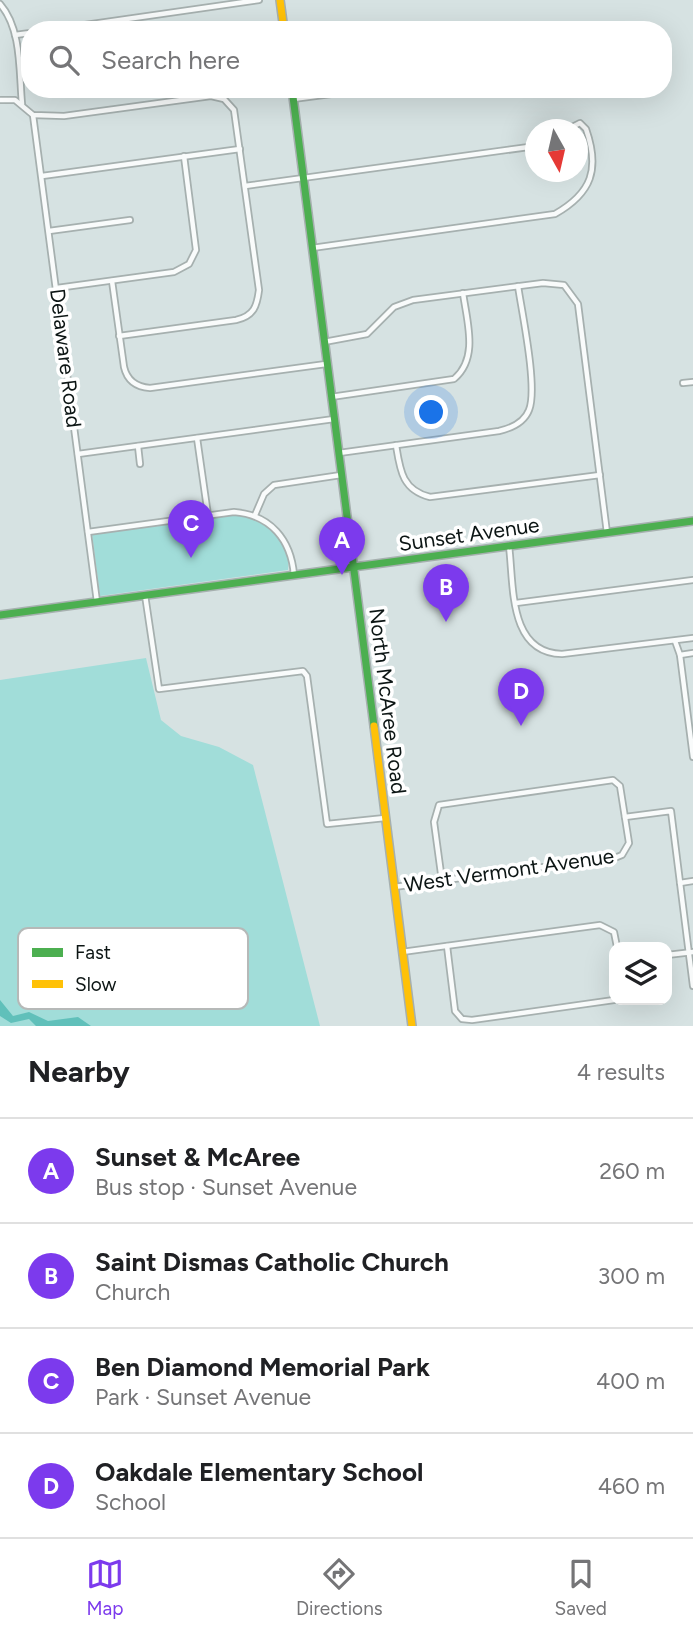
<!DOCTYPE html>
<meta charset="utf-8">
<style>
body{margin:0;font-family:Figtree,sans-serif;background:#f2f2f2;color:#202124}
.controls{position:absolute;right:21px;bottom:21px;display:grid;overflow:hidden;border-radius:14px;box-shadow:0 7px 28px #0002}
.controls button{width:63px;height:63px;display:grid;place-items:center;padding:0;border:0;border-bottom:2px solid #e0e0e0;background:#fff;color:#202124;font:35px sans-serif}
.compass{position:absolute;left:525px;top:119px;width:63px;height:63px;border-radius:50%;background:#fff;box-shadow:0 7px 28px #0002;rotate:172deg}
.you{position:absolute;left:432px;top:413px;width:24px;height:24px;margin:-18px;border:5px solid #fff;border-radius:50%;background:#1a73e8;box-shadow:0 0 0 10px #1a73e833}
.badge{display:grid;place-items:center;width:46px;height:46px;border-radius:50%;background:#7c3aed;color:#fff;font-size:23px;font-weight:700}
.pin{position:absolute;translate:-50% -58px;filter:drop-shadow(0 2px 4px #0008)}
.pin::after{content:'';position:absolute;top:37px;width:24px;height:21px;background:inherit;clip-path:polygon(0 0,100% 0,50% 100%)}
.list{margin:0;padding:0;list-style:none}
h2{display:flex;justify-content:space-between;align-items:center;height:91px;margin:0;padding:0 28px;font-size:30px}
h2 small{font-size:23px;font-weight:400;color:#757577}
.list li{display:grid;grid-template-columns:46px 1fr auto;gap:21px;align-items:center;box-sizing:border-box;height:105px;padding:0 28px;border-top:2px solid #e0e0e0}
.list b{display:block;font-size:26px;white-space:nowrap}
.list p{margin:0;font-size:23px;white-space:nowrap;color:#757577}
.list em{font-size:23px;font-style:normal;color:#757577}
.icon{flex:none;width:38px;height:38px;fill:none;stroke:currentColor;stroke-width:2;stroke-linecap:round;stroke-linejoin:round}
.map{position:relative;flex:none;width:693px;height:1026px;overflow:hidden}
.search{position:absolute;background:#fff;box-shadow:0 7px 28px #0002;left:21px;right:21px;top:21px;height:77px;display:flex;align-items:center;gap:18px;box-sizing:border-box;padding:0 24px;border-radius:28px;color:#757577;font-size:26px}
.sheet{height:511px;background:#fff}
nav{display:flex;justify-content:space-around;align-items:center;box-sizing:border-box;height:98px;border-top:2px solid #e0e0e0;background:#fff;font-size:19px;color:#757577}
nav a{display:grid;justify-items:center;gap:4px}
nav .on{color:#7c3aed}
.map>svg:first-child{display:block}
.green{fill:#a1ddd9}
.water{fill:#60c0ba}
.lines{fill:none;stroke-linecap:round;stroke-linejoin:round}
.street-casing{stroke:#a6b0af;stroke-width:8}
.fast-casing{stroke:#a6b0af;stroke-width:10}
.slow-casing{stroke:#a6b0af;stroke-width:10}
.street{stroke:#f9fbfb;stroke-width:4.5}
.fast{stroke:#4caf50;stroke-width:7}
.slow{stroke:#ffc107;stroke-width:7}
.labels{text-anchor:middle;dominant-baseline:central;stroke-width:7;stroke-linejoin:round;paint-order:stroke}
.street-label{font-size:21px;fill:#0c1514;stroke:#fff}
.key{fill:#fff;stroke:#b6b9b8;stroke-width:2}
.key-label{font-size:19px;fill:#0c1514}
</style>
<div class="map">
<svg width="693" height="1026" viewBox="0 0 693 1026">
<rect width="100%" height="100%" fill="#d6e2e2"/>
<g class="green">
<path d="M 235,514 C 261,518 292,539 288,570 L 100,596 L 92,534 Z"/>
<polygon points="146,658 161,720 181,736 219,747 253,765 320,1026 0,1026 0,680"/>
</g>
<polygon class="water" points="0,1000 13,1016 29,1012 48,1021 78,1017 91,1026 36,1026 29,1019 11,1023 0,1016"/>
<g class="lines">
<defs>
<g id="street">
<path d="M 0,4 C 22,29 19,72 22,104"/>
<polyline points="50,30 259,0"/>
<polyline points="15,35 30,33"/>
<polyline points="293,99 369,89"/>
<path d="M 0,100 L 15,100 L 33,115 L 64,116 L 211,96 L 224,99 L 234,110 L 259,290 C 257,306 254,316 236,320 L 119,336"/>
<polyline points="33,115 97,602"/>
<polyline points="42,176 240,149"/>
<polyline points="245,186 536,146"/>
<polyline points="49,231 130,220"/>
<path d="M 312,248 L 555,214 C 592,193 600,169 586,129 L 580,123 L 566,130"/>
<path d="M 112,281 L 124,367 C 127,380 136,387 150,388 L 326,364"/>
<polyline points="57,288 174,272 189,264 196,250 184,156"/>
<polyline points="324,342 367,334 394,307 413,300 543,283 564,285 578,304 607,533"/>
<polyline points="683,383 693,382"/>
<path d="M 331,397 L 454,379 C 479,358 467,322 463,293"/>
<polyline points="197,438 208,515"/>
<path d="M 396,445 C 400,470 402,490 430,497 L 600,475"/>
<polyline points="138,446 140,464"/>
<path d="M 339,453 L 499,431 C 512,428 524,423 529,410 C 538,388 522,313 518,286"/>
<polyline points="78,454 334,419"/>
<polyline points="255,515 264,494 274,485 341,475"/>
<path d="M 88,532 L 234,512 C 271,515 291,540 294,575"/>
<path d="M 509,546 C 514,585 508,653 562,654 L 693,638"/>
<polyline points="145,595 159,689 303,671 307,676 327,824 385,818"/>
<polyline points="516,603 693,580"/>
<polyline points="675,641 680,655 693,757"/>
<polyline points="680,655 693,653"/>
<polyline points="625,817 671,811 693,986"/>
<polyline points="680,883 693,881"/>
<polyline points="394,887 617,857 622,855 629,843 620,786 613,780 439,805 434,822 442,881"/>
<polyline points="447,946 455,1011 462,1019 472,1020 614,1000"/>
<polyline points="402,952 600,925 614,932 617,947"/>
<polyline points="667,955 693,952"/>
</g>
<g id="fast">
<polyline points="292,89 374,726"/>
<polyline points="0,615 693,521"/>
</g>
<g id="slow">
<polyline points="280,0 284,30"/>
<polyline points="374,726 412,1026"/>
</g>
</defs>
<use href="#street" class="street-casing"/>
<use href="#fast" class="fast-casing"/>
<use href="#slow" class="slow-casing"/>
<use href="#street" class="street"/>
<use href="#fast" class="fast"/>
<use href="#slow" class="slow"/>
</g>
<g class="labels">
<g class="street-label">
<text transform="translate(66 358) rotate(83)">Delaware Road</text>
<text transform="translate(469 534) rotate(-8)">Sunset Avenue</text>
<text transform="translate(388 701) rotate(83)">North McAree Road</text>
<text transform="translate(509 870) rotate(-8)">West Vermont Avenue</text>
</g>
</g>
<rect x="18" y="928" width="230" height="81" rx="10" class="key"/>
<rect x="32" y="948" width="31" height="9" fill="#4caf50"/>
<rect x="32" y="980" width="31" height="8" fill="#ffc107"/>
<g class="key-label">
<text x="75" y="959">Fast</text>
<text x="75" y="991">Slow</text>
</g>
</svg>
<div class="controls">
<button><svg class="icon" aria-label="layers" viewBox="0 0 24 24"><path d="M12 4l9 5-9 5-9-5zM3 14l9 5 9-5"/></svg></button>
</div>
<svg class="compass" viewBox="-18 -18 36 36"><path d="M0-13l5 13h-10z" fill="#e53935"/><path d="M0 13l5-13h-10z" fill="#757577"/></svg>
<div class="you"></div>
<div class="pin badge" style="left:342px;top:575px">A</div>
<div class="pin badge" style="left:446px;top:622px">B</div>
<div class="pin badge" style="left:191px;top:558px">C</div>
<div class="pin badge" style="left:521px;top:726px">D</div>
<div class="search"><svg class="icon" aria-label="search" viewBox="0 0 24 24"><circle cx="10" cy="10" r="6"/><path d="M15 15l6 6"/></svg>Search here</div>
</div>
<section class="sheet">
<h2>Nearby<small>4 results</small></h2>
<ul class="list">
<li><span class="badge">A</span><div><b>Sunset &amp; McAree</b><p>Bus stop · Sunset Avenue</p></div><em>260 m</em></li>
<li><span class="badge">B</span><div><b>Saint Dismas Catholic Church</b><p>Church</p></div><em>300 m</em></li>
<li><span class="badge">C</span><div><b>Ben Diamond Memorial Park</b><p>Park · Sunset Avenue</p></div><em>400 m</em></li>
<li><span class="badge">D</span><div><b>Oakdale Elementary School</b><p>School</p></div><em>460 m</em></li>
</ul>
</section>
<nav>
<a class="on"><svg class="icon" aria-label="map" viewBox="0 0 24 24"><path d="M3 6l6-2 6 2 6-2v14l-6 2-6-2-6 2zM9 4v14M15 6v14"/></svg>Map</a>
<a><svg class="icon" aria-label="directions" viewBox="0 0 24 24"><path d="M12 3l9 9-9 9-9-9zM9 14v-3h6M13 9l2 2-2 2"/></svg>Directions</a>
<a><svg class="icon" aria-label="saved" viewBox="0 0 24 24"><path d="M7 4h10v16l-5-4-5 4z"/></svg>Saved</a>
</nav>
